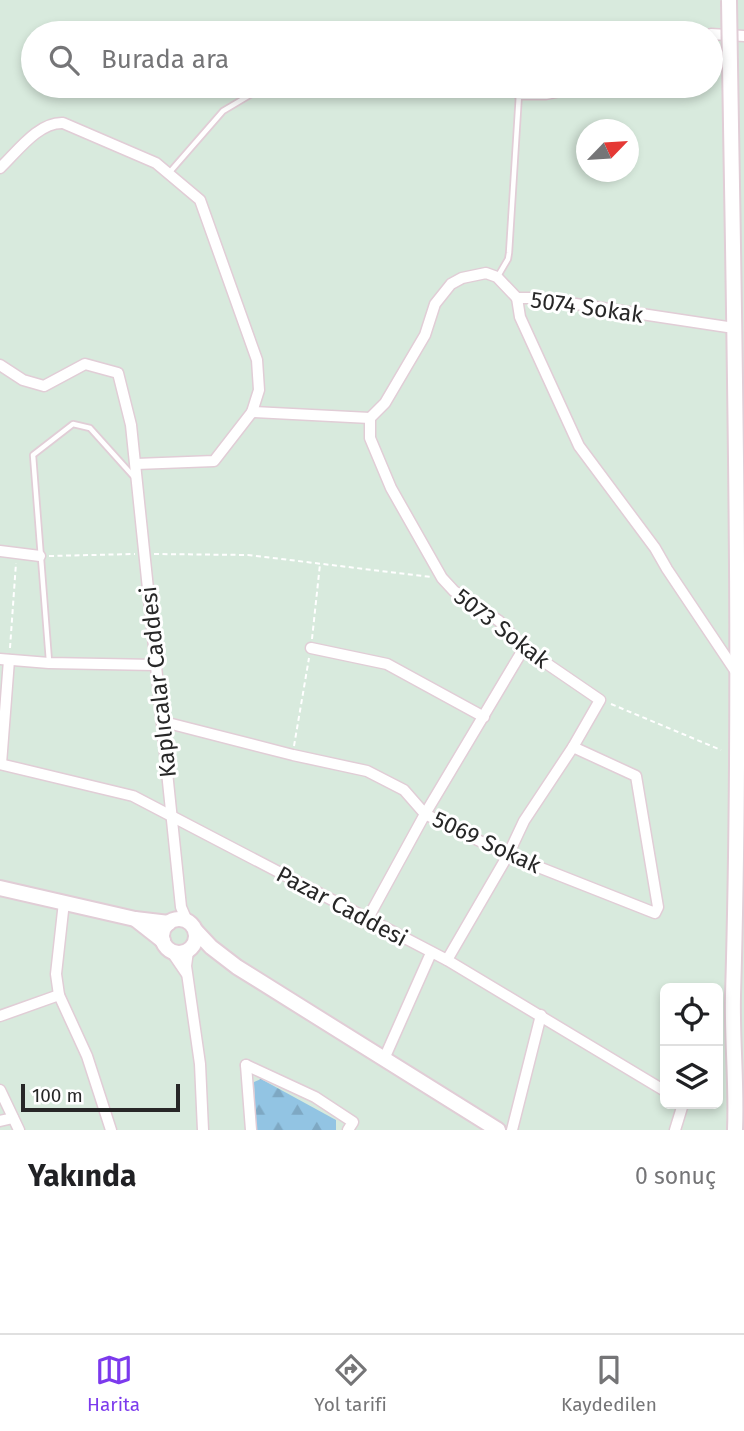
<!DOCTYPE html>
<html lang="tr">
<meta charset="utf-8">
<style>
body{margin:0;font-family:"Fira Sans",sans-serif;background:#f2f2f2;color:#202124}
.controls{position:absolute;right:21px;bottom:21px;display:grid;overflow:hidden;border-radius:10px;box-shadow:0 4px 10px #0003}
.controls button{width:63px;height:63px;display:grid;place-items:center;padding:0;border:0;border-bottom:2px solid #e0e0e0;background:#fff;color:#202124;font:35px sans-serif}
.compass{position:absolute;left:576px;top:119px;width:63px;height:63px;border-radius:50%;background:#fff;box-shadow:0 4px 10px #0003;rotate:65deg}
.scale{position:absolute;left:21px;bottom:18px;width:159px;box-sizing:border-box;padding-left:7px;border:4px solid #272727;border-top:0;font-size:19px;line-height:24px;white-space:nowrap;color:#272727;-webkit-text-stroke:5px #fff;paint-order:stroke}
.list{margin:0;padding:0;list-style:none}
h2{display:flex;justify-content:space-between;align-items:center;height:91px;margin:0;padding:0 28px;font-size:30px}
h2 small{font-size:23px;font-weight:400;color:#757577}
.icon{flex:none;width:38px;height:38px;fill:none;stroke:currentColor;stroke-width:2;stroke-linecap:round;stroke-linejoin:round}
.map{position:relative;flex:none;width:744px;height:1130px;overflow:hidden}
.search{position:absolute;background:#fff;box-shadow:0 4px 10px #0003;left:21px;right:21px;top:21px;height:77px;display:flex;align-items:center;gap:18px;box-sizing:border-box;padding:0 24px;border-radius:38px;color:#757577;font-size:26px}
.sheet{height:203px;background:#fff}
nav{display:flex;justify-content:space-around;align-items:center;box-sizing:border-box;height:98px;border-top:2px solid #e0e0e0;background:#fff;font-size:19px;color:#757577}
nav a{display:grid;justify-items:center;gap:4px}
nav .on{color:#7c3aed}
.map>svg:first-child{display:block}
.forest{fill:url(#forest-firs)}
.lines{fill:none;stroke-linecap:round;stroke-linejoin:round}
.lane-casing{stroke:#e1cdd6;stroke-width:8}
.street-casing{stroke:#e1cdd6;stroke-width:13}
.secondary-casing{stroke:#e1cdd6;stroke-width:18}
.path{stroke:#fff;stroke-width:2;stroke-dasharray:5 3.5;stroke-linecap:butt}
.lane{stroke:#fff;stroke-width:4.5}
.street{stroke:#fff;stroke-width:10}
.secondary{stroke:#fff;stroke-width:14}
.secondary-bridge-casing{stroke:#e1cdd6;stroke-width:18;stroke-linecap:butt}
.secondary-bridge{stroke:#fff;stroke-width:14}
.labels{text-anchor:middle;dominant-baseline:central;stroke-width:6;stroke-linejoin:round;paint-order:stroke}
.street-label{font-size:23px;fill:#272727;stroke:#fff}
</style>
<div class="map">
<svg width="744" height="1130" viewBox="0 0 744 1130">
<defs>
<pattern id="forest-firs" width="22" height="20" patternUnits="userSpaceOnUse" patternTransform="scale(1.75)"><rect width="22" height="20" fill="#92c4e3"/><path d="M5 1l3.5 6h-7zM16 11l3.5 6h-7z" fill="#7ea8c3"/></pattern>
</defs>
<rect width="100%" height="100%" fill="#d8eadd"/>
<polygon class="forest" points="261,1079 336,1120 336,1130 256,1130 254,1082"/>
<g class="lines">
<defs>
<g id="lane">
<polyline points="422,86 519,94 509,253 508,259 498,276"/>
<polyline points="169,173 223,111 265,86"/>
<polyline points="49,661 33,455 73,424 90,428 134,477"/>
</g>
<g id="street">
<polyline points="711,34 744,36"/>
<polyline points="519,94 546,94 586,86"/>
<path d="M 0,168 C 17,152 38,122 63,123 L 156,163 L 200,200 L 257,360 L 259,390 L 252,412 L 214,461 L 136,464"/>
<polyline points="517,298 520,317 579,446 655,548 667,569 736,672"/>
<polyline points="0,365 23,380 44,386 85,364 118,373 131,425 181,907 187,921"/>
<polyline points="252,412 370,418"/>
<polyline points="0,551 40,556"/>
<polyline points="311,648 387,664 484,717"/>
<polyline points="0,659 49,663 155,665"/>
<polyline points="164,722 293,755 367,771 404,790 425,814 508,855 655,913 658,907 636,776 573,747"/>
<polyline points="0,764 133,796 447,960 665,1091"/>
<polyline points="1,764 9,660"/>
<polyline points="64,902 56,974 59,995 87,1056 111,1130"/>
<polyline points="367,920 425,814 524,648"/>
<polyline points="171,951 186,973"/>
<polyline points="188,951 186,966 200,1064 203,1130"/>
<polyline points="447,960 508,855 524,821 573,747 600,700 524,648 499,621 454,591 442,578 391,488 370,438 370,418 385,403 425,335 435,304 451,284 462,278 486,273 497,277 517,298 536,298 734,328"/>
<polyline points="0,1016 59,995"/>
<polyline points="384,1059 431,953"/>
<polyline points="246,1065 315,1097 353,1122 348,1130"/>
<polyline points="246,1065 251,1130"/>
<polyline points="0,1090 19,1130"/>
<polyline points="0,1121 13,1118"/>
<polyline points="512,1130 541,1015"/>
<polyline points="675,1130 683,1104"/>
</g>
<g id="secondary">
<path d="M 730,64 C 735,374 742,686 733,996 C 732,1041 737,1086 735,1130"/>
<polyline points="0,888 135,919"/>
<circle cx="179" cy="936" r="17"/>
<polyline points="196,931 211,947 237,967 498,1130"/>
<polyline points="163,941 135,919 169,923"/>
</g>
</defs>
<use href="#lane" class="lane-casing"/>
<use href="#street" class="street-casing"/>
<use href="#secondary" class="secondary-casing"/>
<g class="path">
<polyline points="154,554 248,555 431,577"/>
<polyline points="49,556 135,554"/>
<polyline points="312,639 320,564"/>
<polyline points="10,648 16,563"/>
<polyline points="611,704 721,750"/>
<polyline points="294,746 309,658"/>
</g>
<use href="#lane" class="lane"/>
<use href="#street" class="street"/>
<use href="#secondary" class="secondary"/>
<defs>
<polyline id="secondary-bridge" points="729,0 730,64"/>
</defs>
<use href="#secondary-bridge" class="secondary-bridge-casing"/>
<use href="#secondary-bridge" class="secondary-bridge"/>
</g>
<g class="labels">
<g class="street-label">
<text transform="translate(587 307) rotate(8)">5074 Sokak</text>
<text transform="translate(502 628) rotate(38)">5073 Sokak</text>
<text transform="translate(158 682) rotate(-96)">Kaplıcalar Caddesi</text>
<text transform="translate(487 842) rotate(25)">5069 Sokak</text>
<text transform="translate(342 906) rotate(28)">Pazar Caddesi</text>
</g>
</g>
</svg>
<div class="controls">
<button><svg class="icon" aria-label="locate" viewBox="0 0 24 24"><circle cx="12" cy="12" r="6"/><path d="M12 2v4M12 18v4M2 12h4M18 12h4"/></svg></button>
<button><svg class="icon" aria-label="layers" viewBox="0 0 24 24"><path d="M12 4l9 5-9 5-9-5zM3 14l9 5 9-5"/></svg></button>
</div>
<svg class="compass" viewBox="-18 -18 36 36"><path d="M0-13l5 13h-10z" fill="#e53935"/><path d="M0 13l5-13h-10z" fill="#757577"/></svg>
<div class="scale">100 m</div>
<div class="search"><svg class="icon" aria-label="search" viewBox="0 0 24 24"><circle cx="10" cy="10" r="6"/><path d="M15 15l6 6"/></svg>Burada ara</div>
</div>
<section class="sheet">
<h2>Yakında<small>0 sonuç</small></h2>
<ul class="list">
</ul>
</section>
<nav>
<a class="on"><svg class="icon" aria-label="map" viewBox="0 0 24 24"><path d="M3 6l6-2 6 2 6-2v14l-6 2-6-2-6 2zM9 4v14M15 6v14"/></svg>Harita</a>
<a><svg class="icon" aria-label="directions" viewBox="0 0 24 24"><path d="M12 3l9 9-9 9-9-9zM9 14v-3h6M13 9l2 2-2 2"/></svg>Yol tarifi</a>
<a><svg class="icon" aria-label="saved" viewBox="0 0 24 24"><path d="M7 4h10v16l-5-4-5 4z"/></svg>Kaydedilen</a>
</nav>
